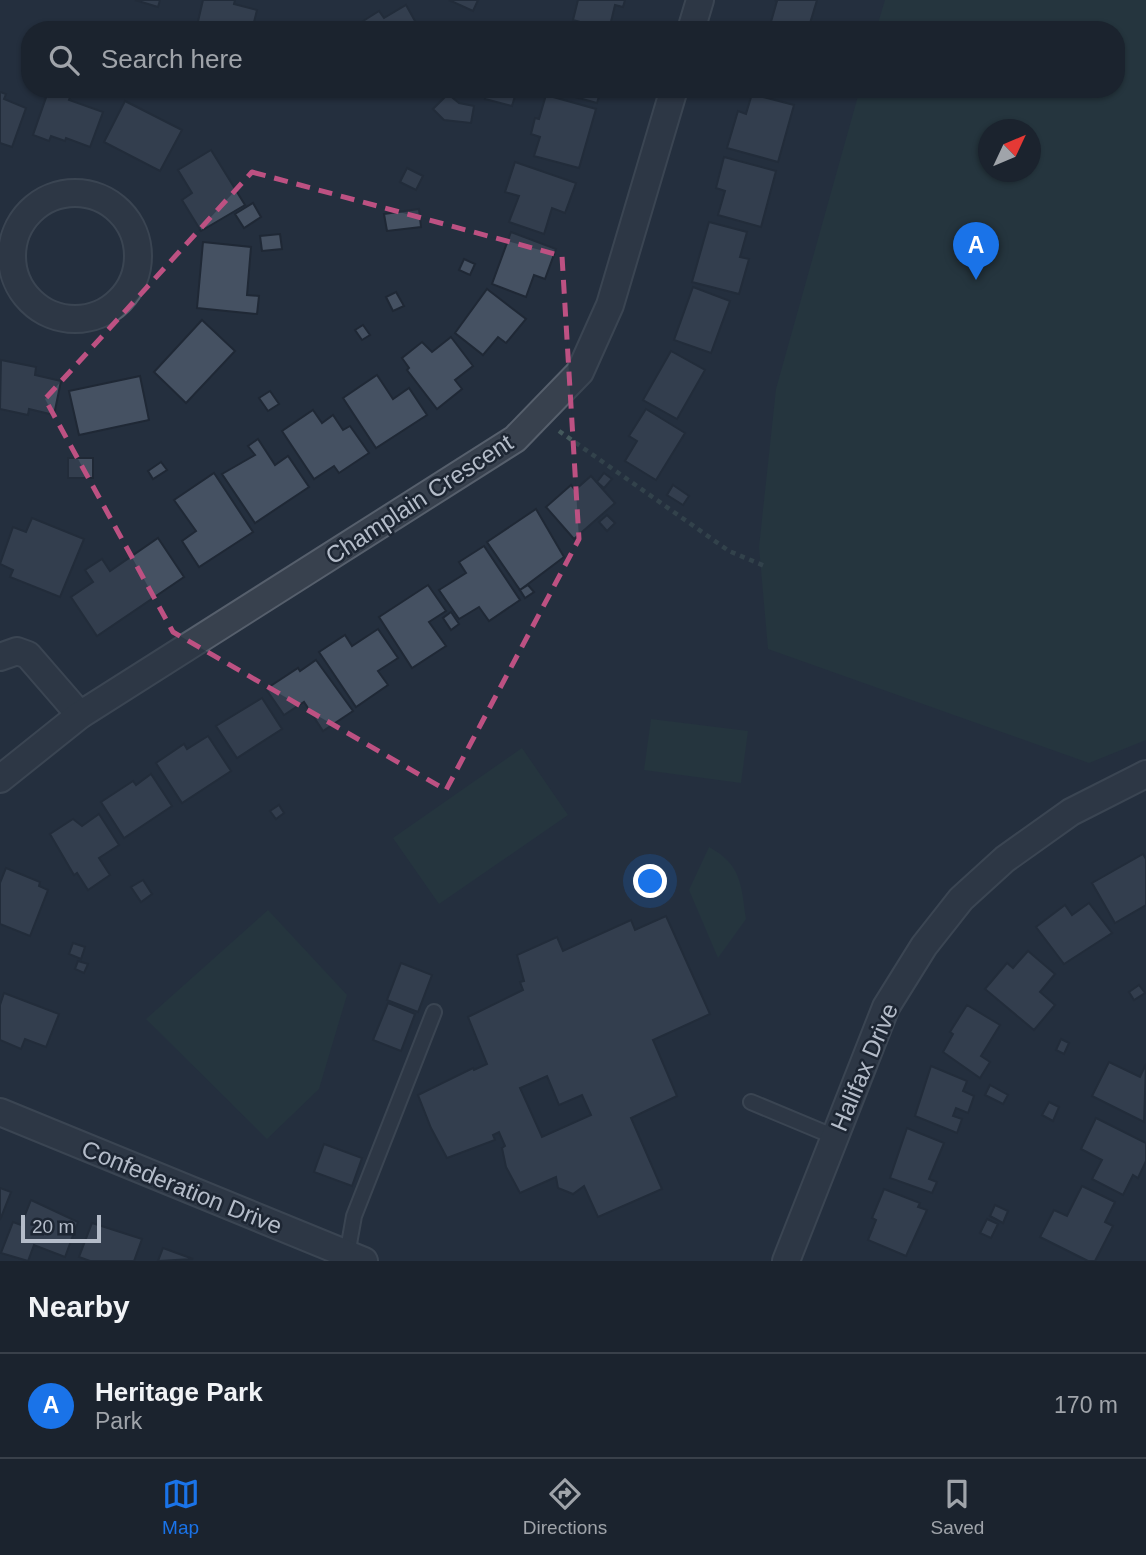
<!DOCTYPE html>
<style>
body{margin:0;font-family:Helvetica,sans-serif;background:#282f3a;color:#f1f3f6}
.compass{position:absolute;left:978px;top:119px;width:63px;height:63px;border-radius:50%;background:#1b232e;box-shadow:0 2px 5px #0004;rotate:46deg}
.scale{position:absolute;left:21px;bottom:18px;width:80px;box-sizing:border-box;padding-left:7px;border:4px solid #b4bcc9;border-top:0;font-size:19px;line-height:24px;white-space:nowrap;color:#b4bcc9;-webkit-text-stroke:5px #1d2633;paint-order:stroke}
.you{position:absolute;left:651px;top:882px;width:24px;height:24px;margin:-18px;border:5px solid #fff;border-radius:50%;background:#1a73e8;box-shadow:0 0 0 10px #1a73e833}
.badge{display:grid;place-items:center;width:46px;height:46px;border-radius:50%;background:#1a73e8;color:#fff;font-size:23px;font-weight:700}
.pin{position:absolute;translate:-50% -58px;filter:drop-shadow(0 2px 4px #0008)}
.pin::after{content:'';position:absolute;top:37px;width:24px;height:21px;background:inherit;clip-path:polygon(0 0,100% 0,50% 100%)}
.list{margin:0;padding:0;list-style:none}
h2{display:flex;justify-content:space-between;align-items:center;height:91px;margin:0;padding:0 28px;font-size:30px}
h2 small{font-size:23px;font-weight:400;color:#a0a4aa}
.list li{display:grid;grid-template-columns:46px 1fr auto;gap:21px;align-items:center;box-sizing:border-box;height:105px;padding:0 28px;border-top:2px solid #39404a}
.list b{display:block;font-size:26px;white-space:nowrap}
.list p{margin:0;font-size:23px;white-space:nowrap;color:#a0a4aa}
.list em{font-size:23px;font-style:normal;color:#a0a4aa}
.icon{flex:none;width:38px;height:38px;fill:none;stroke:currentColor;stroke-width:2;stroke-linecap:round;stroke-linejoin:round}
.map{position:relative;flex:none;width:1146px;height:1261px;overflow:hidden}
.search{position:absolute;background:#1b232e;box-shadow:0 2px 5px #0004;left:21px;right:21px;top:21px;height:77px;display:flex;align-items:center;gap:18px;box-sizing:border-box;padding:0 24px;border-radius:28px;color:#a0a4aa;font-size:26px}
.sheet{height:196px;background:#1b232e}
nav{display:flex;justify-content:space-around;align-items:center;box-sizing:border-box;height:98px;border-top:2px solid #39404a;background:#1b232e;font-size:19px;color:#a0a4aa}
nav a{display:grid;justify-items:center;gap:4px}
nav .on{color:#1a73e8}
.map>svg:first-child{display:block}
.green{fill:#263c3f;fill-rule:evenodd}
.building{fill:#455162;stroke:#1f2835;stroke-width:2;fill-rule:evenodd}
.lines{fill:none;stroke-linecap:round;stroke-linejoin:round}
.service-casing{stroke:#565f6c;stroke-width:18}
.minor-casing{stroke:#565f6c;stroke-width:30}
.path{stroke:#44595c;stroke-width:4.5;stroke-dasharray:5 5;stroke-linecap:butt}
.service{stroke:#38414e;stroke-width:14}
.minor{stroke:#38414e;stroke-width:26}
.marked{fill:none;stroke:#bd5182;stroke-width:5;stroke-dasharray:14 9;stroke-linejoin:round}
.labels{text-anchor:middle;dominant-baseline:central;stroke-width:5;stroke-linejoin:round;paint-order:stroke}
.street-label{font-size:24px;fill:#b4bcc9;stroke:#1d2633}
</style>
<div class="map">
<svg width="1146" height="1261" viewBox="0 0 1146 1261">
<rect width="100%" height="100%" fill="#242f3e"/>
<g class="green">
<path d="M 885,0 L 1146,0 L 1146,740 L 1089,763 L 768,649 L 759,547 L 776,389 L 860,89 L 1116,89 L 1116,30 L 876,30 ZM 988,130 L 1030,130 L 1030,172 L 988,172 Z"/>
<polygon points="651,719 748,731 741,783 644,770"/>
<polygon points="522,748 568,815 439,904 393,838"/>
<path d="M 709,847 C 742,865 741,885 746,919 L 718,958 L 689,890 Z"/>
<polygon points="268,910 347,995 319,1089 267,1139 146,1019"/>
</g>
<g class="building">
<polygon points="135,0 160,0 158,7"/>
<polygon points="203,0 235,0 234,4 257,10 252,30 196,30"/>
<polygon points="449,0 478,0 473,11"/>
<polygon points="578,0 625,0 623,7 615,5 609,30 573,20"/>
<polygon points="775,0 817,0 808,30 771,22 777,1"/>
<polygon points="406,5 420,30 349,30 379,11 384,18"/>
<polygon points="264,24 305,26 305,30 264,30"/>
<polygon points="53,89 73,89 69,100 103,112 90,147 66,138 65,141 51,136 49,141 33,135 48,92 52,94"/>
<polygon points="488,89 517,89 512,106 485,99"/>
<polygon points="546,89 601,89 597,103"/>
<polygon points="764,89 793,89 791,96"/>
<polygon points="0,92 6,94 4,99 26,108 12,147 0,143"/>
<polygon points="448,94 459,103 474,106 471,123 444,120 433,109"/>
<polygon points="752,94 794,105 778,162 727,148 738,111 746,114"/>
<polygon points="546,95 596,109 579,168 534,156 540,137 531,134 535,118 539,119"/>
<polygon points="125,101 182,130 160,171 104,142"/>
<polygon points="211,150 245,205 201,231 182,200 192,193 178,170"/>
<polygon points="724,157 776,171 761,227 718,215 725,191 716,188"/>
<polygon points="515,162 576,183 565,213 552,208 544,234 509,222 519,196 505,192"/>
<polygon points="407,168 423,176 416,190 400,182"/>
<polygon points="253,203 261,217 244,228 235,214"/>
<polygon points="419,209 421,227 387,231 384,214"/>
<polygon points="709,222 747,232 740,257 749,259 739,294 692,282"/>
<polygon points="511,232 556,249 545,279 534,275 526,297 492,284"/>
<polygon points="280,234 282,249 262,251 260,236"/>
<polygon points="203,242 251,247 247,295 259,296 257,314 197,308"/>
<polygon points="464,259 475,264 470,275 459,270"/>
<polygon points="693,287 730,301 711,353 674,340"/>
<polygon points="487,289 526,319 506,343 498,337 483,355 455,333"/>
<polygon points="396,292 404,306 393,311 386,297"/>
<polygon points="202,320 235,351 186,403 154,372"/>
<polygon points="363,325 370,335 362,340 355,330"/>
<polygon points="451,337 473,366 455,380 462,389 437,409 407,370 409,368 402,358 422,342 432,352"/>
<polygon points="671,351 705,370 677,419 643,400"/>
<polygon points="1,360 36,367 35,375 61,381 54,415 29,409 28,415 0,409"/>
<polygon points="377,375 393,399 409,388 427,415 376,448 343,398"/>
<polygon points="140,376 149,420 79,435 69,391"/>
<polygon points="270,391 279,404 268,411 259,398"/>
<polygon points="646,409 685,433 656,480 625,461 637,441 629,436"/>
<polygon points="313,410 322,423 333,415 343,430 350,426 369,453 339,473 334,466 314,479 282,431"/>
<polygon points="258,439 275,465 288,456 309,487 255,523 222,474 255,455 248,446"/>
<rect x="68" y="458" width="25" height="20"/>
<polygon points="161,462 167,470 153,479 148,471"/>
<polygon points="214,473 253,532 199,567 182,541 196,531 174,500"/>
<polygon points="604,473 612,479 604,488 597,482"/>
<polygon points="591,476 615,503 574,539 546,507 571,485 575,490"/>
<polygon points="673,485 689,496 683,505 667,495"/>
<polygon points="536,509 564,557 520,590 487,542"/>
<polygon points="607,515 615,523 607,531 599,522"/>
<polygon points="32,518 84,539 60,597 10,577 13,570 0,564 13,527 26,532"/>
<polygon points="158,538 184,577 97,636 71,597 93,582 85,570 102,559 110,571"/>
<polygon points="484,546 520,600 489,621 479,607 459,619 439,590 466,573 459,562"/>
<polygon points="428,585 446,611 429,622 446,646 412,668 379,617"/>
<polygon points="528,585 534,592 525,598 520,590"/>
<polygon points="451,612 459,624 451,630 443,618"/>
<polygon points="378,629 398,658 378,671 388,685 356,707 319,652 345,635 352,646"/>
<polygon points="316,660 353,711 323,731 304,702 284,715 266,689 298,668 300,671"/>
<polygon points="262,698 282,729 237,758 216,726"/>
<polygon points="208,736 231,771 182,803 156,763 184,744 187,749"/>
<polygon points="151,774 172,806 124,838 101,802 133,781 136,785"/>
<polygon points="279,805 284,813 276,819 270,811"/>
<polygon points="99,814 119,845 99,858 110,875 88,890 77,873 74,875 50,834 73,819 82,826"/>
<polygon points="1143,854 1146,859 1146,905 1115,923 1092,883"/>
<polygon points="6,868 40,882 39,886 48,890 30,936 0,924 0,883"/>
<polygon points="143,880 152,894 141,902 131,887"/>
<polygon points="1089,903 1112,933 1064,964 1036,927 1065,905 1072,915"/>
<path d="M 666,916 L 710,1014 L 653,1040 L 677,1096 L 631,1118 L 662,1189 L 598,1217 L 584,1186 L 573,1194 L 558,1188 L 556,1177 L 520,1193 L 506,1167 L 502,1148 L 505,1146 L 499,1132 L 493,1135 L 495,1140 L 447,1158 L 431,1128 L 418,1095 L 473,1068 L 474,1070 L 487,1064 L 468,1017 L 523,990 L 520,982 L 524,981 L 517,955 L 557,937 L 563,951 L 631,920 L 635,930 ZM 547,1076 L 559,1105 L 582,1095 L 591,1115 L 542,1137 L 520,1088 Z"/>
<polygon points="73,943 85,947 81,959 69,954"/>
<polygon points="1028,951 1055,974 1040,992 1055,1005 1034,1030 985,989 1007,963 1013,968"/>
<polygon points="78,961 88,964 84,973 75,969"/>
<polygon points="401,963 432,975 418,1012 387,1000"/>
<polygon points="1139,985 1145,993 1134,1000 1129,992"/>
<polygon points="4,993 59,1014 46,1047 25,1039 21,1049 0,1040 0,1005"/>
<polygon points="388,1003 415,1014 401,1051 373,1040"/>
<polygon points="967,1005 1000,1025 981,1056 990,1062 980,1078 943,1052 953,1034 950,1032"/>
<polygon points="1061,1039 1069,1043 1064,1054 1056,1050"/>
<polygon points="1109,1062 1140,1077 1146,1064 1144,1122 1092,1096"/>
<polygon points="931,1066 967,1081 963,1091 974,1096 968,1113 956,1108 953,1116 962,1119 957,1133 915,1116"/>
<polygon points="990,1085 1008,1095 1003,1104 985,1095"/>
<polygon points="1049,1102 1059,1107 1053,1121 1042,1115"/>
<polygon points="1096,1118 1146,1143 1146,1161 1138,1178 1133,1175 1123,1195 1092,1179 1102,1160 1081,1149"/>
<polygon points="907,1128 944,1143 929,1179 937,1182 932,1193 890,1178"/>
<polygon points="324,1144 362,1158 352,1186 314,1172"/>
<polygon points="1082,1186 1115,1202 1105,1222 1113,1226 1095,1261 1088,1261 1040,1237 1054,1210 1067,1216"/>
<polygon points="0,1188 11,1192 0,1220"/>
<polygon points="884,1189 920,1203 918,1207 927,1210 906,1256 868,1240 876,1220 872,1218"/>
<polygon points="31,1200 78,1222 65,1257 34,1245 28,1261 1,1253 13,1222 21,1225"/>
<polygon points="995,1205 1008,1211 1003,1223 990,1216"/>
<polygon points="987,1219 998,1224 991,1238 980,1233"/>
<polygon points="92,1223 142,1239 134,1261 90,1261 79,1257"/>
<polygon points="163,1248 193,1259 158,1261"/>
</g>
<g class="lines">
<defs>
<g id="service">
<polyline points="751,1102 835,1137"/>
<polyline points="347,1255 354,1216 434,1012"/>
</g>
<g id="minor">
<polyline points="691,30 700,0"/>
<circle cx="75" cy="256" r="63"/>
<polyline points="0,657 17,651 28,655 80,715"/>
<polyline points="0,779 80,715 515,439 580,372 610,305 674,89"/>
<polyline points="0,1112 364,1261"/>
<polyline points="786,1261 886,1007 924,946 961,899 1005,859 1071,812 1146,774"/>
</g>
</defs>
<use href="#service" class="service-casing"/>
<use href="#minor" class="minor-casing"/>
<polyline class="path" points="559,431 729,551 767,567"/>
<use href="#service" class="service"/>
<use href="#minor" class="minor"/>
</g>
<path d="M0 0H1146V1261H0ZM 252,172 L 562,256 L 579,539 L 446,790 L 173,632 L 45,399 Z" fill="#242f3e" fill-opacity=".55" fill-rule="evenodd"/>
<path class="marked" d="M 252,172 L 562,256 L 579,539 L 446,790 L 173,632 L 45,399 Z"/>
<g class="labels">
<g class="street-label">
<text transform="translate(419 499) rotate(-33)">Champlain Crescent</text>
<text transform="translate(864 1067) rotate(-67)">Halifax Drive</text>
<text transform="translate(182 1187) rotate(22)">Confederation Drive</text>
</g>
</g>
</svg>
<svg class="compass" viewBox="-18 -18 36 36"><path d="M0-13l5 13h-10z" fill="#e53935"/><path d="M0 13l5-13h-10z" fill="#a0a4aa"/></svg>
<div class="scale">20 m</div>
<div class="you"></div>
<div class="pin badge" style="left:976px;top:280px">A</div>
<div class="search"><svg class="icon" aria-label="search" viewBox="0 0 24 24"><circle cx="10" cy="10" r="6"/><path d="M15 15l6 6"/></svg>Search here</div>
</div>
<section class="sheet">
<h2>Nearby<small></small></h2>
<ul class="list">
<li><span class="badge">A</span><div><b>Heritage Park</b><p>Park</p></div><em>170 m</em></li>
</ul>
</section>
<nav>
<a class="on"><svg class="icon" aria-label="map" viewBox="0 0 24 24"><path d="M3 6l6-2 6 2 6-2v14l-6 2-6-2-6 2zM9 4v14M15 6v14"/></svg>Map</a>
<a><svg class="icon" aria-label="directions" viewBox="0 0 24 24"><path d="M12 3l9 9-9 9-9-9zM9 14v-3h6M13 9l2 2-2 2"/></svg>Directions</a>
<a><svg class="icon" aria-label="saved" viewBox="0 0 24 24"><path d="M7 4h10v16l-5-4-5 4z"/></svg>Saved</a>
</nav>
